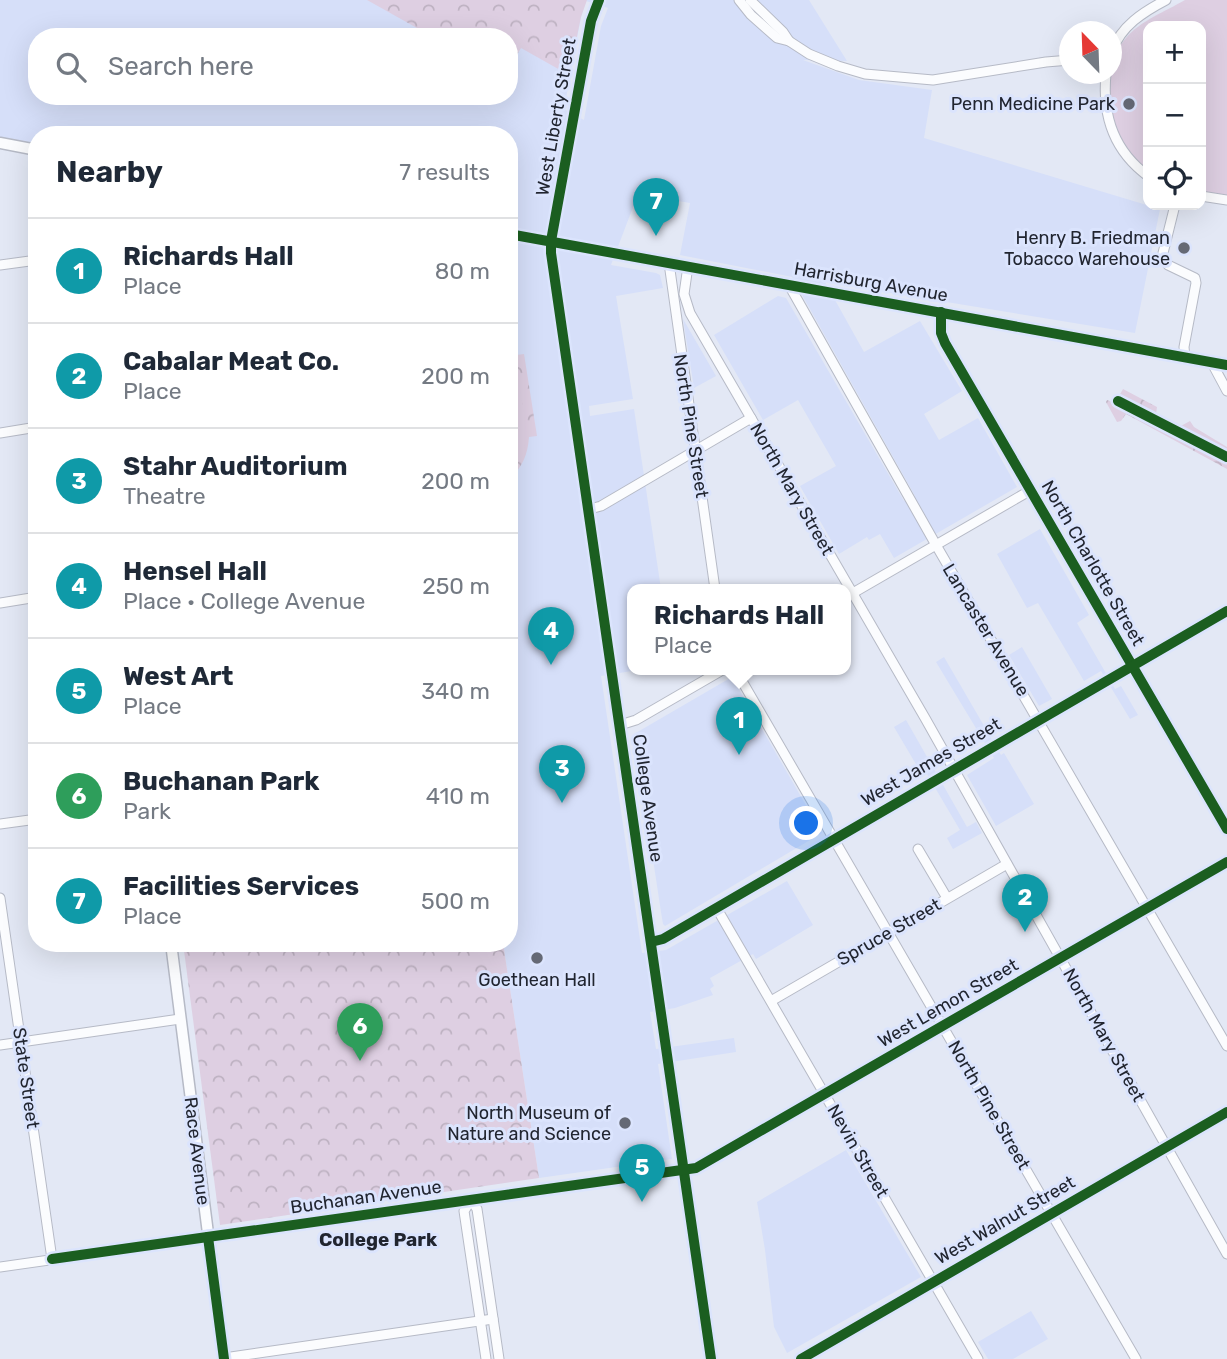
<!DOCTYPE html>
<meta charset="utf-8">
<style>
body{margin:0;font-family:Rubik,sans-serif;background:#f6f6f7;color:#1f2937}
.controls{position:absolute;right:21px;top:21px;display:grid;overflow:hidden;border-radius:14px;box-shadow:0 7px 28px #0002}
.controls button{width:63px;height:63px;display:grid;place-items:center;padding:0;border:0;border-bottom:2px solid #e0e1e3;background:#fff;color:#1f2937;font:35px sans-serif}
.compass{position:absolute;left:1059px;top:21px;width:63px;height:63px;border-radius:50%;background:#fff;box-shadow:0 7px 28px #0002;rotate:337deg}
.you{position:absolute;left:807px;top:824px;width:24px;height:24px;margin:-18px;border:5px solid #fff;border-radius:50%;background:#1a73e8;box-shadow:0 0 0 10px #1a73e833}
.badge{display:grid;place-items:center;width:46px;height:46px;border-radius:50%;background:#656975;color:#fff;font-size:23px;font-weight:700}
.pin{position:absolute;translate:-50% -58px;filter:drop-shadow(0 2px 4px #0008)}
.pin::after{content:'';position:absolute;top:37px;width:24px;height:21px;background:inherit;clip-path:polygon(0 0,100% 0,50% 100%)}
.popup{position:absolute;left:627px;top:584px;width:224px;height:91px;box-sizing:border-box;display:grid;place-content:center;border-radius:14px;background:#fff;filter:drop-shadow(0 2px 5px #0005);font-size:23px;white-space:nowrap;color:#747a83}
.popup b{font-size:26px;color:#1f2937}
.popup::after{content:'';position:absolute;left:50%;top:100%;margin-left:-14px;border:14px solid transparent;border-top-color:#fff}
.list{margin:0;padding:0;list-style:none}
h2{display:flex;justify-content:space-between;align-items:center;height:91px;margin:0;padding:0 28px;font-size:30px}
h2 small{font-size:23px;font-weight:400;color:#747a83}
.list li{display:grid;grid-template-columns:46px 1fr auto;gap:21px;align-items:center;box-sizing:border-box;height:105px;padding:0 28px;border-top:2px solid #e0e1e3}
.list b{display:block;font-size:26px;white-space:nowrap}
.list p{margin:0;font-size:23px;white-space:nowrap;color:#747a83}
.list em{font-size:23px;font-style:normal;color:#747a83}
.icon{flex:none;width:38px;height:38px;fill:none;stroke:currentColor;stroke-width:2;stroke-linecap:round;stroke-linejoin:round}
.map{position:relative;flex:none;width:1227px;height:1359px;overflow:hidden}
.search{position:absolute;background:#fff;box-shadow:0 7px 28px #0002;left:28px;top:28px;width:490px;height:77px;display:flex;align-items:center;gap:18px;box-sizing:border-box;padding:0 24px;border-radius:28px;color:#747a83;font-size:26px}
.panel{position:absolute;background:#fff;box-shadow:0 7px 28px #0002;left:28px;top:126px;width:490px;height:826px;border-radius:28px}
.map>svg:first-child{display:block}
.built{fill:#d6dff9;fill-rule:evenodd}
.park{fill:url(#park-crowns)}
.garden{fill:#decfe2}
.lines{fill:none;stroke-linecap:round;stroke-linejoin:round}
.minor-casing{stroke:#b6bac6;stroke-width:11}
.major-casing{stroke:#b6bac6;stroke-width:13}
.minor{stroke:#fbfcfe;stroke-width:9}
.major{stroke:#fbfcfe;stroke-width:10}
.cycleway-casing{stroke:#dbe4fd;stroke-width:15}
.cycleway{stroke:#1b5e20;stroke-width:10}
.poi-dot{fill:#656975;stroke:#dbe4fd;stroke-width:2.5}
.labels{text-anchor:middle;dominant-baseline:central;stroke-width:6;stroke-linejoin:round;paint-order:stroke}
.poi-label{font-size:18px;fill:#212530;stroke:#dbe4fd;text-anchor:end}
.street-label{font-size:18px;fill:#212530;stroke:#dbe4fd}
.neighbourhood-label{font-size:19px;font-weight:bold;fill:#212530;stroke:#dbe4fd}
</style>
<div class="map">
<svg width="1227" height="1359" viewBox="0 0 1227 1359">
<defs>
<pattern id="park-crowns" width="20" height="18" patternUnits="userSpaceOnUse" patternTransform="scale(1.75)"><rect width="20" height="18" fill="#decfe2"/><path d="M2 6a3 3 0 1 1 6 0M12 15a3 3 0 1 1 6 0" fill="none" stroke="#beb2c2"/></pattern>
</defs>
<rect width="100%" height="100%" fill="#e3e8f5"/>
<g class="built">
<path d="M 0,0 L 809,0 L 847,61 L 803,60 L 859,80 L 932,90 L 924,138 L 1160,209 L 1135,333 L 825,282 L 864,352 L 920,321 L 962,391 L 924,414 L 939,440 L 978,418 L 1017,487 L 894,558 L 880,534 L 869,540 L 867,537 L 839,554 L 800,486 L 836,466 L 798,400 L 763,420 L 714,335 L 778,296 L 786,298 L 904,501 L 915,496 L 792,277 L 680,255 L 690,203 L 638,194 L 611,265 L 656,273 L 660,275 L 663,288 L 616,296 L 633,399 L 589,406 L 590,416 L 634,409 L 661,589 L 632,589 L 632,669 L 644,669 L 601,676 L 642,953 L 666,950 L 787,881 L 813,925 L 756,959 L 753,954 L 710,978 L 714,986 L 710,989 L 713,995 L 675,1008 L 650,1012 L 656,1049 L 734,1038 L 736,1052 L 658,1064 L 672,1159 L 539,1178 L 503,943 L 509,943 L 509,135 L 37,135 L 37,150 L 0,143 ZM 586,1 L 608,8 L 601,26 L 584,120 L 564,109 L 581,17 ZM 37,37 L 509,37 L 509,96 L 37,96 Z"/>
<polygon points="683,319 716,376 694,388"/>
<polygon points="1040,529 1089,615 1077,623 1115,689 1121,686 1138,715 1130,719 1101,671 1084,681 1038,603 1027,608 997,554"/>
<polygon points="1022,647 1052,699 1039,706 1009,655"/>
<polygon points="944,657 1001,755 1004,753 1034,804 996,826 967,775 994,758 936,662"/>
<polygon points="732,677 822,833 665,926 663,924 661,912 634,734"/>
<polygon points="906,720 967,827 976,822 982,833 953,849 947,838 960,830 927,774 923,776 894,727"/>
<polygon points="846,1150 921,1277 787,1353 774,1327 765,1250 757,1202"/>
<polygon points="1031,1311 1048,1339 1013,1359 988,1359 978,1342"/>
</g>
<g class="park">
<polygon points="367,0 587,0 581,17 569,75 521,48 509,68 509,37 433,37"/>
<path d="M 509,311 L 516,355 L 524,354 L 537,436 L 529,437 C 528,454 522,468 509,480 Z"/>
<polygon points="1123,389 1157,407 1156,414 1179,427 1190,421 1194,427 1227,447 1227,469 1126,414 1121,421 1117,422 1106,402 1107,400 1115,403"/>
<polygon points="183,943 503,943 539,1178 220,1225"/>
</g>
<g class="garden">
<path d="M 1185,0 L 1227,0 L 1227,197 L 1201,191 L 1201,26 L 1148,26 L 1148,172 C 1143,168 1136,163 1132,158 C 1106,128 1099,68 1126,38 C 1140,21 1166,11 1185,0 Z"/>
<polygon points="509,311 527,436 522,457 509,474 509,458 516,438 509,390"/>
</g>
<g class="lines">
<defs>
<g id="minor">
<polyline points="739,0 751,15 777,38 789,41 809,54 838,66 865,74 933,80 1046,62 1070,60"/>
<polyline points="750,0 783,32 789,41"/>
<path d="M 1112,51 C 1121,26 1143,12 1166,0"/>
<path d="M 1106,74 C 1102,115 1114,151 1148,176"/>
<polyline points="1201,196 1227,200"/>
<polyline points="1175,205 1162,257 1168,265 1195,278 1196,283 1184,347 1185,358"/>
<polyline points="669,263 715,589"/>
<polyline points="0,265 37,260"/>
<polyline points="688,266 684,294 690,313 925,718 1227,1254"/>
<polyline points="789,285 936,545 1227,1046"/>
<polyline points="1212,363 1227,391"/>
<polyline points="0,433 37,427"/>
<polyline points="590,509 601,506 751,418"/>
<polyline points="846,597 1031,490"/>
<polyline points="0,603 37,597"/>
<polyline points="735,669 1136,1359"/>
<polyline points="620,725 636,720 724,669"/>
<polyline points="0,824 37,819"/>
<polyline points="918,849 947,898"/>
<polyline points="0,898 52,1259"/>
<polyline points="716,907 978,1359"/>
<polyline points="651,942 663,939 1227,611"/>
<polyline points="771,1001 1007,864"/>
<polyline points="0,1045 180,1019"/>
<polyline points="471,1200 477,1209 499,1359"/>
<polyline points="471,1200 464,1211 486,1359"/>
<polyline points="0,1267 696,1168 1227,862"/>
<polyline points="224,1358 493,1319"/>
</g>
<g id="major">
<polyline points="599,0 591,21 551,241 551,253 711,1359"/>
<polyline points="0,143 37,150"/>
<polyline points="509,234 1227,365"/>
<polyline points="941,312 941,333 945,343 1227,829"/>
<polyline points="171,943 224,1359"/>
<polyline points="801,1359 1227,1112"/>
</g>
</defs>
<use href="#minor" class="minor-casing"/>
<use href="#major" class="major-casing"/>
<use href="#minor" class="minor"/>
<use href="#major" class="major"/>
<defs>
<g id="cycleway">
<polyline points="599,0 591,21 551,241 551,253 711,1359"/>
<polyline points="509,234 1227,365"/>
<polyline points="941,312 941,333 945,343 1227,829"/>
<polyline points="1118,401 1227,457"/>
<polyline points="651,942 663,939 1227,611"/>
<polyline points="208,1237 224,1359"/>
<polyline points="52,1259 696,1168 1227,862"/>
<polyline points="801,1359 1227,1112"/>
</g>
</defs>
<use href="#cycleway" class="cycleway-casing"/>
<use href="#cycleway" class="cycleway"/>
</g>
<g class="poi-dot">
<circle cx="1129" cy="104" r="7"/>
<circle cx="1184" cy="248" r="7"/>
<circle cx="537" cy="958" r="7"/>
<circle cx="625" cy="1123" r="7"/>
</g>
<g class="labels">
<g class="poi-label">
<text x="1115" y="104">Penn Medicine Park</text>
<text x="1170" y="238">Henry B. Friedman<tspan x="1170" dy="21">Tobacco Warehouse</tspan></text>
<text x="537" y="980" text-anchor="middle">Goethean Hall</text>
<text x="611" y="1113">North Museum of<tspan x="611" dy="21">Nature and Science</tspan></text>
</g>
<g class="street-label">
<text transform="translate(556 117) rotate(-80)">West Liberty Street</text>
<text transform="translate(871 282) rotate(10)">Harrisburg Avenue</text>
<text transform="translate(691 426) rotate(81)">North Pine Street</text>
<text transform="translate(792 489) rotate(60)">North Mary Street</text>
<text transform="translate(1093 563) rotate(60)">North Charlotte Street</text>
<text transform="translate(986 630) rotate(59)">Lancaster Avenue</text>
<text transform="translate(931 762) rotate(-30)">West James Street</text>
<text transform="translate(648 798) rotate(82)">College Avenue</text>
<text transform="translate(889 932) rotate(-30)">Spruce Street</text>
<text transform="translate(948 1003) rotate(-30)">West Lemon Street</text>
<text transform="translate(1104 1035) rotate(61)">North Mary Street</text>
<text transform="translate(26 1078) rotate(82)">State Street</text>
<text transform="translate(989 1105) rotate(60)">North Pine Street</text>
<text transform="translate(197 1151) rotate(83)">Race Avenue</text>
<text transform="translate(858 1151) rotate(60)">Nevin Street</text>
<text transform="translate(366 1197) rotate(-8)">Buchanan Avenue</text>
<text transform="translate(1005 1220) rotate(-30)">West Walnut Street</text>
</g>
<g class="neighbourhood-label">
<text x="378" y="1239">College Park</text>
</g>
</g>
</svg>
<div class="controls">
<button>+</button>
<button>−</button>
<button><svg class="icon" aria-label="locate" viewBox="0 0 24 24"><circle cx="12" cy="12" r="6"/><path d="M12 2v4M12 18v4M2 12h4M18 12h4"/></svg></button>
</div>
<svg class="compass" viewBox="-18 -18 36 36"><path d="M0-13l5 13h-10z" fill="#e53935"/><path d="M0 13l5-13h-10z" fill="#747a83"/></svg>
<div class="you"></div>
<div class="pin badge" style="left:739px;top:755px;background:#0f9aa8">1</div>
<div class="popup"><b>Richards Hall</b>Place</div>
<div class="pin badge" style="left:1025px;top:932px;background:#0f9aa8">2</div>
<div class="pin badge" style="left:562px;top:803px;background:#0f9aa8">3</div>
<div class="pin badge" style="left:551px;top:665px;background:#0f9aa8">4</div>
<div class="pin badge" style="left:642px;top:1202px;background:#0f9aa8">5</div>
<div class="pin badge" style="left:360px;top:1061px;background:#2e9e5b">6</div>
<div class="pin badge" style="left:656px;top:236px;background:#0f9aa8">7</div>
<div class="search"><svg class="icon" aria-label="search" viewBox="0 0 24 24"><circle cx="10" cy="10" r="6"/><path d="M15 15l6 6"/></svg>Search here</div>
<section class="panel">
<h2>Nearby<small>7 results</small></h2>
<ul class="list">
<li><span class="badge" style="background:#0f9aa8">1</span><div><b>Richards Hall</b><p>Place</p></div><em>80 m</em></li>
<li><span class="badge" style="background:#0f9aa8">2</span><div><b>Cabalar Meat Co.</b><p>Place</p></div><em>200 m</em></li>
<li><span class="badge" style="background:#0f9aa8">3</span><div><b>Stahr Auditorium</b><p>Theatre</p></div><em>200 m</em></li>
<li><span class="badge" style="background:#0f9aa8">4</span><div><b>Hensel Hall</b><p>Place · College Avenue</p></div><em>250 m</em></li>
<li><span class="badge" style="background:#0f9aa8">5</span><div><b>West Art</b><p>Place</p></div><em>340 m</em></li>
<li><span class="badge" style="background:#2e9e5b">6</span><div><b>Buchanan Park</b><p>Park</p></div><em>410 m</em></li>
<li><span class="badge" style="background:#0f9aa8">7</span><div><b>Facilities Services</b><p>Place</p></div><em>500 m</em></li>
</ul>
</section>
</div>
